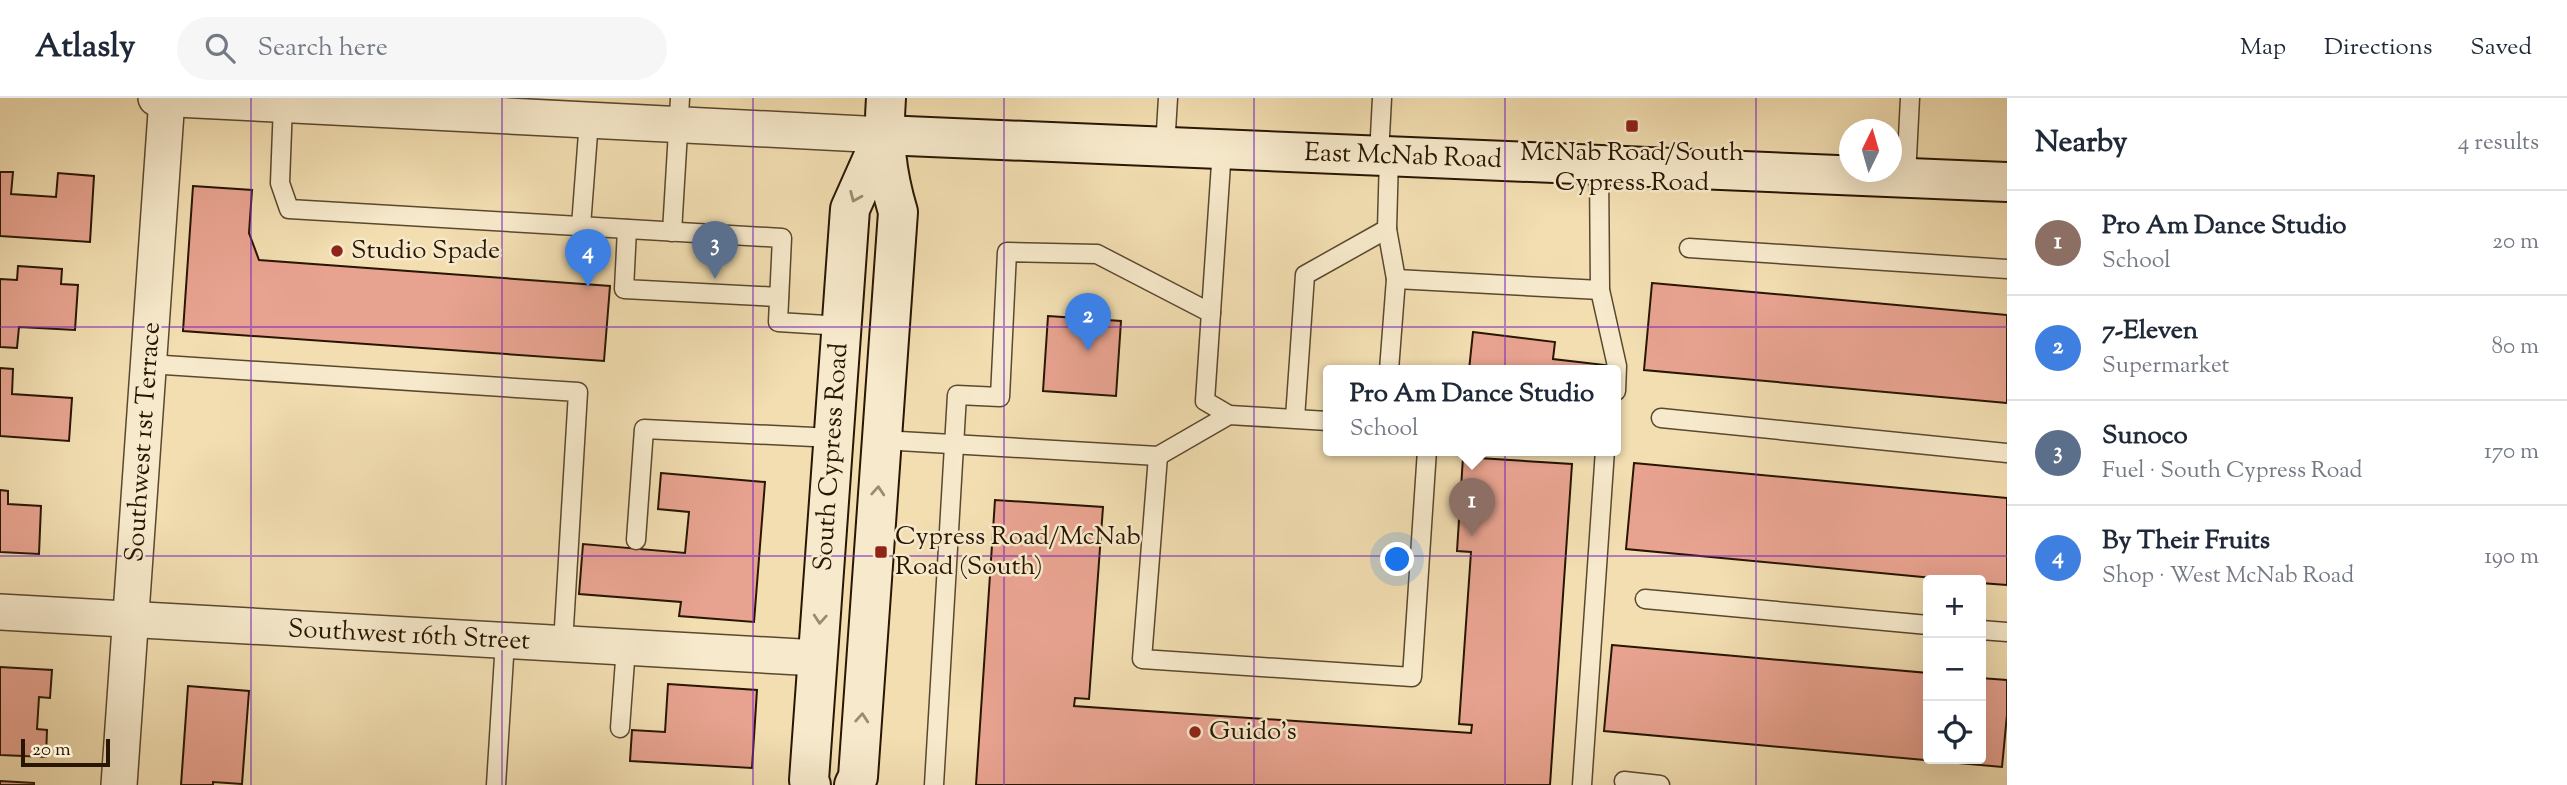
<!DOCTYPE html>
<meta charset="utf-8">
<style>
body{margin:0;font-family:"Sorts Mill Goudy",serif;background:#f6f6f7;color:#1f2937}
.controls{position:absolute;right:21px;bottom:21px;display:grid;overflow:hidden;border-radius:7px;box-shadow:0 7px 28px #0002}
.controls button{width:63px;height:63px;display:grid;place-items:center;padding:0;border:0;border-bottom:2px solid #e0e1e3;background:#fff;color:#1f2937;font:35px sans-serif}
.compass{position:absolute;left:1839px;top:21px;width:63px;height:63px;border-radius:50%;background:#fff;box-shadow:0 7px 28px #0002;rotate:5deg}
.scale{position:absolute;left:21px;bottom:18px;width:89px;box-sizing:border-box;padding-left:7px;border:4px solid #281603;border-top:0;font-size:19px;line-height:24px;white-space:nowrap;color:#281603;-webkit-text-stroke:5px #f7eacc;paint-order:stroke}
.you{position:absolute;left:1398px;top:462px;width:24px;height:24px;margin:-18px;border:5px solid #fff;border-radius:50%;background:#1a73e8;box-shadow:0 0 0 10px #1a73e833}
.badge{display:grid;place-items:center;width:46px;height:46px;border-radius:50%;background:#111827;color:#fff;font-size:23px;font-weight:700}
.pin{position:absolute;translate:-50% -58px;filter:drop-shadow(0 2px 4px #0008)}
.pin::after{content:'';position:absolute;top:37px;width:24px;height:21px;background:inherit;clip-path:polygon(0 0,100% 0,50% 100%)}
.popup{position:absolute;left:1323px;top:267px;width:298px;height:91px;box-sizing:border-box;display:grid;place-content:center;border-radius:7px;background:#fff;filter:drop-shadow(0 2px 5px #0005);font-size:23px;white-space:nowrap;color:#747a83}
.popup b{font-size:26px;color:#1f2937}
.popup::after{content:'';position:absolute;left:50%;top:100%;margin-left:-14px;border:14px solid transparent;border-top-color:#fff}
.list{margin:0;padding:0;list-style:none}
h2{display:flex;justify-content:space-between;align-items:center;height:91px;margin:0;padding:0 28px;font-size:30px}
h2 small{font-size:23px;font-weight:400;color:#747a83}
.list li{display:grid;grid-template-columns:46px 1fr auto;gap:21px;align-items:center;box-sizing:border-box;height:105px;padding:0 28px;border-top:2px solid #e0e1e3}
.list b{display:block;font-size:26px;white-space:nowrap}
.list p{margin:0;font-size:23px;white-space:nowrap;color:#747a83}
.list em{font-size:23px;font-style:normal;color:#747a83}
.icon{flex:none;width:38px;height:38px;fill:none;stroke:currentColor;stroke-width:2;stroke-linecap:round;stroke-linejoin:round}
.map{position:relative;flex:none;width:2007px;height:687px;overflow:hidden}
header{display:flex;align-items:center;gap:42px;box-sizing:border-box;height:98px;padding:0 35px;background:#fff;border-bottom:2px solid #e0e1e3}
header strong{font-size:33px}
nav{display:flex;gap:38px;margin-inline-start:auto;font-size:24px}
.search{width:490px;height:63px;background:#f6f6f7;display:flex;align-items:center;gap:18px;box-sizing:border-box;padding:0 24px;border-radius:38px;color:#747a83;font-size:26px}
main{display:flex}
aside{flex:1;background:#fff}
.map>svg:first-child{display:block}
.building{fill:#e8a390;stroke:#281603;stroke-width:2}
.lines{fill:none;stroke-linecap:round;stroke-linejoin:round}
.lane-casing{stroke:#5a482e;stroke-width:21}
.street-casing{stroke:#5a482e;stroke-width:38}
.secondary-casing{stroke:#281603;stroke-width:42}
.lane{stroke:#f7eacc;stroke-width:18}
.street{stroke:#f7eacc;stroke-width:35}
.secondary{stroke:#f7eacc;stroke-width:38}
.oneway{stroke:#9a8b72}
.grid{fill:none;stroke:#7b2cbf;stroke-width:2;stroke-opacity:0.55}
.poi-dot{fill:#8f2418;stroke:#f7eacc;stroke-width:2.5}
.labels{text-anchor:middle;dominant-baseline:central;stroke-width:5;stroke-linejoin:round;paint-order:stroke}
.poi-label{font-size:26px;fill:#281603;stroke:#f7eacc;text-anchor:start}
.street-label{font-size:26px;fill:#281603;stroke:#f7eacc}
</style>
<header>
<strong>Atlasly</strong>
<div class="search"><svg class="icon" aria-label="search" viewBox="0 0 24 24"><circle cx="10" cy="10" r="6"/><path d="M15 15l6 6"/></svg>Search here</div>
<nav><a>Map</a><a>Directions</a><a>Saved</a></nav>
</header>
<main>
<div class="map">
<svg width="2007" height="687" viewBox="0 0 2007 687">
<rect width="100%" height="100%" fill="#f2deb1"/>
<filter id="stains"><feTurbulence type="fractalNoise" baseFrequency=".00286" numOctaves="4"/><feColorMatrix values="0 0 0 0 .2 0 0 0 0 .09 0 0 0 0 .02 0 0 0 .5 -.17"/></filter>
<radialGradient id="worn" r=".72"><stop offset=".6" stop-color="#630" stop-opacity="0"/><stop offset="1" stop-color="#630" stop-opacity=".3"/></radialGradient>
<g class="building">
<polygon points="0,74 13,74 11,96 56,99 58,75 94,78 90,144 0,138"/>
<polygon points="193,88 252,92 249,135 259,162 610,188 604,263 183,233"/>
<polygon points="18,168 62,171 61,186 78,187 75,232 19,229 17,250 0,249 0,181 17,182"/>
<polygon points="1652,185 2007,217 2007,305 1644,272"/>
<polygon points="1048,218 1121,223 1116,298 1043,293"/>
<polygon points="1473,234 1555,244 1553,261 1605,267 1604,272 1469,272"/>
<polygon points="0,270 13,271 12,296 72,300 69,343 0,338"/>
<polygon points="1463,359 1572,366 1550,687 976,687 995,402 1103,409 1089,601 1075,600 1074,608 1471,635 1472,627 1459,626 1471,454 1457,453"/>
<polygon points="1634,365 2007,400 2007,487 1981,485 1981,482 1954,482 1626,451"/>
<polygon points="661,375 765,384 754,524 679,518 681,504 579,496 583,446 685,455 689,414 658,411"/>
<polygon points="0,392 8,393 8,406 41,408 39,456 0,454"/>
<polygon points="1612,547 1928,575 1928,661 1981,661 1981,580 2007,582 2007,617 2002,669 1604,633"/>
<polygon points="0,569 52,572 50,600 39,599 37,631 47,632 46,659 0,657"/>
<polygon points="668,586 757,592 752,670 630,663 632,632 665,634"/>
<polygon points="188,588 249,593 242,686 213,684 213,687 181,687"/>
<polygon points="0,683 34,685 34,687 0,687"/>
</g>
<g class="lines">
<defs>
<g id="lane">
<polyline points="283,6 280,85 289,111 782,140 778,224 842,228"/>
<polyline points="1165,49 1168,0"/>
<polyline points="1222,51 1205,303 1229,317"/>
<polyline points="1379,57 1382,0"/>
<polyline points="1599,67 1600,192 1617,268 1616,293"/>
<polyline points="1906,79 1910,0"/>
<polyline points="581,128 589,22"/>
<polyline points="627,131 624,191 779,199"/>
<polyline points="1387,131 1396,181 1389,272"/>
<polyline points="672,134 680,0"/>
<polyline points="1689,150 2007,171"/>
<polyline points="1396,181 1600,192"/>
<polyline points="149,266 578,294 563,546"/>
<polyline points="1295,320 1305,177 1387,131 1389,58"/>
<polyline points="1661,320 2007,355"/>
<polyline points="882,342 1158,358 1229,317 1328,323"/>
<polyline points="1158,358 1142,561 1412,579 1427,352"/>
<polyline points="636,442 644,331 834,340"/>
<polyline points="1645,501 1928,527"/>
<polyline points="1981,532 2007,534"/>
<polyline points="620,630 626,549"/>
<polyline points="1624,683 1660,687"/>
<polyline points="496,687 505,543"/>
<polyline points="934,687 957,297 1000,299 1007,154 1097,156 1211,215"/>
<polyline points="1582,687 1605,352"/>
</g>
<g id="street">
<polyline points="156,0 883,37"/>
<polyline points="0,514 818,560"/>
<polyline points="119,687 167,0"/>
</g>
<g id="secondary">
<polyline points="883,37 2007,84"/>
<polyline points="811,687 809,682 850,111 883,37"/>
<path d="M 854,687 L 858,679 L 898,114 C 886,74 883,41 886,0"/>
</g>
</defs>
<use href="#lane" class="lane-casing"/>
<use href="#street" class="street-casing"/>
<use href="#secondary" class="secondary-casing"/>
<use href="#lane" class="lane"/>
<use href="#street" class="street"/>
<use href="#secondary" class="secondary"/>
</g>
<defs><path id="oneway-chevron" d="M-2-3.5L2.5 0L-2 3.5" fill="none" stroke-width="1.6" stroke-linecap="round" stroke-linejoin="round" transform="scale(1.75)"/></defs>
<g class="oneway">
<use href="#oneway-chevron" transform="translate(855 99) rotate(113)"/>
<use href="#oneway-chevron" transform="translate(878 393) rotate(-86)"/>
<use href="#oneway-chevron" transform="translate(820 521) rotate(94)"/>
<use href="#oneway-chevron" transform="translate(862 620) rotate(-86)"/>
</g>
<path class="grid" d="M 251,0 L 251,687M 502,0 L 502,687M 753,0 L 753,687M 1004,0 L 1004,687M 1254,0 L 1254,687M 1505,0 L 1505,687M 1756,0 L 1756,687M 0,229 L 2007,229M 0,458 L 2007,458"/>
<g class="poi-dot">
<rect x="1625" y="21" width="14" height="14" rx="3.5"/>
<circle cx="337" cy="153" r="7"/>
<rect x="874" y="447" width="14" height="14" rx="3.5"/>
<circle cx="1195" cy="634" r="7"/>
</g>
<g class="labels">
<g class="poi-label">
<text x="1632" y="55" text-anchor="middle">McNab Road/South<tspan x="1632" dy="30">Cypress Road</tspan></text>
<text x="351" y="153">Studio Spade</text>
<text x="895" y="439">Cypress Road/McNab<tspan x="895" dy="30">Road (South)</tspan></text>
<text x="1209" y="634">Guido's</text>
</g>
<g class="street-label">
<text transform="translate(1403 59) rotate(2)">East McNab Road</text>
<text transform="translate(144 344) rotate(-86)">Southwest 1st Terrace</text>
<text transform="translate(832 359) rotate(-86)">South Cypress Road</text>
<text transform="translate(409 538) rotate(3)">Southwest 16th Street</text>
</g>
</g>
<rect width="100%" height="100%" filter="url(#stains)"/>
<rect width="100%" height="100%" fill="url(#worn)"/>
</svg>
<div class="controls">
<button>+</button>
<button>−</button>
<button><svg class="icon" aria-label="locate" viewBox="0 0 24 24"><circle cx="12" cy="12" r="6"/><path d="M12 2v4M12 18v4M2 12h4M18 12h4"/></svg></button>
</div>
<svg class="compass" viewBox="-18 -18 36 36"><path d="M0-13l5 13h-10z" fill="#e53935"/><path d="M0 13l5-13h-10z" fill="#747a83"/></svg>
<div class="scale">20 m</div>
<div class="you"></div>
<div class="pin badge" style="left:1472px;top:438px;background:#8d6e63">1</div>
<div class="popup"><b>Pro Am Dance Studio</b>School</div>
<div class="pin badge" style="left:1088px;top:253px;background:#3f7fe0">2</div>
<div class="pin badge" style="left:715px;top:181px;background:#5c6f8a">3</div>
<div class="pin badge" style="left:588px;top:189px;background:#3f7fe0">4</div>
</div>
<aside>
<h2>Nearby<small>4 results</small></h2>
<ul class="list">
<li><span class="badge" style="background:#8d6e63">1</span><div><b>Pro Am Dance Studio</b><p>School</p></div><em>20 m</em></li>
<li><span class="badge" style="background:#3f7fe0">2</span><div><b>7-Eleven</b><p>Supermarket</p></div><em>80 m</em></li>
<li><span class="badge" style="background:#5c6f8a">3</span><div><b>Sunoco</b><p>Fuel · South Cypress Road</p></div><em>170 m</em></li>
<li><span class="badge" style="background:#3f7fe0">4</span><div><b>By Their Fruits</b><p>Shop · West McNab Road</p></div><em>190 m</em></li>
</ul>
</aside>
</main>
